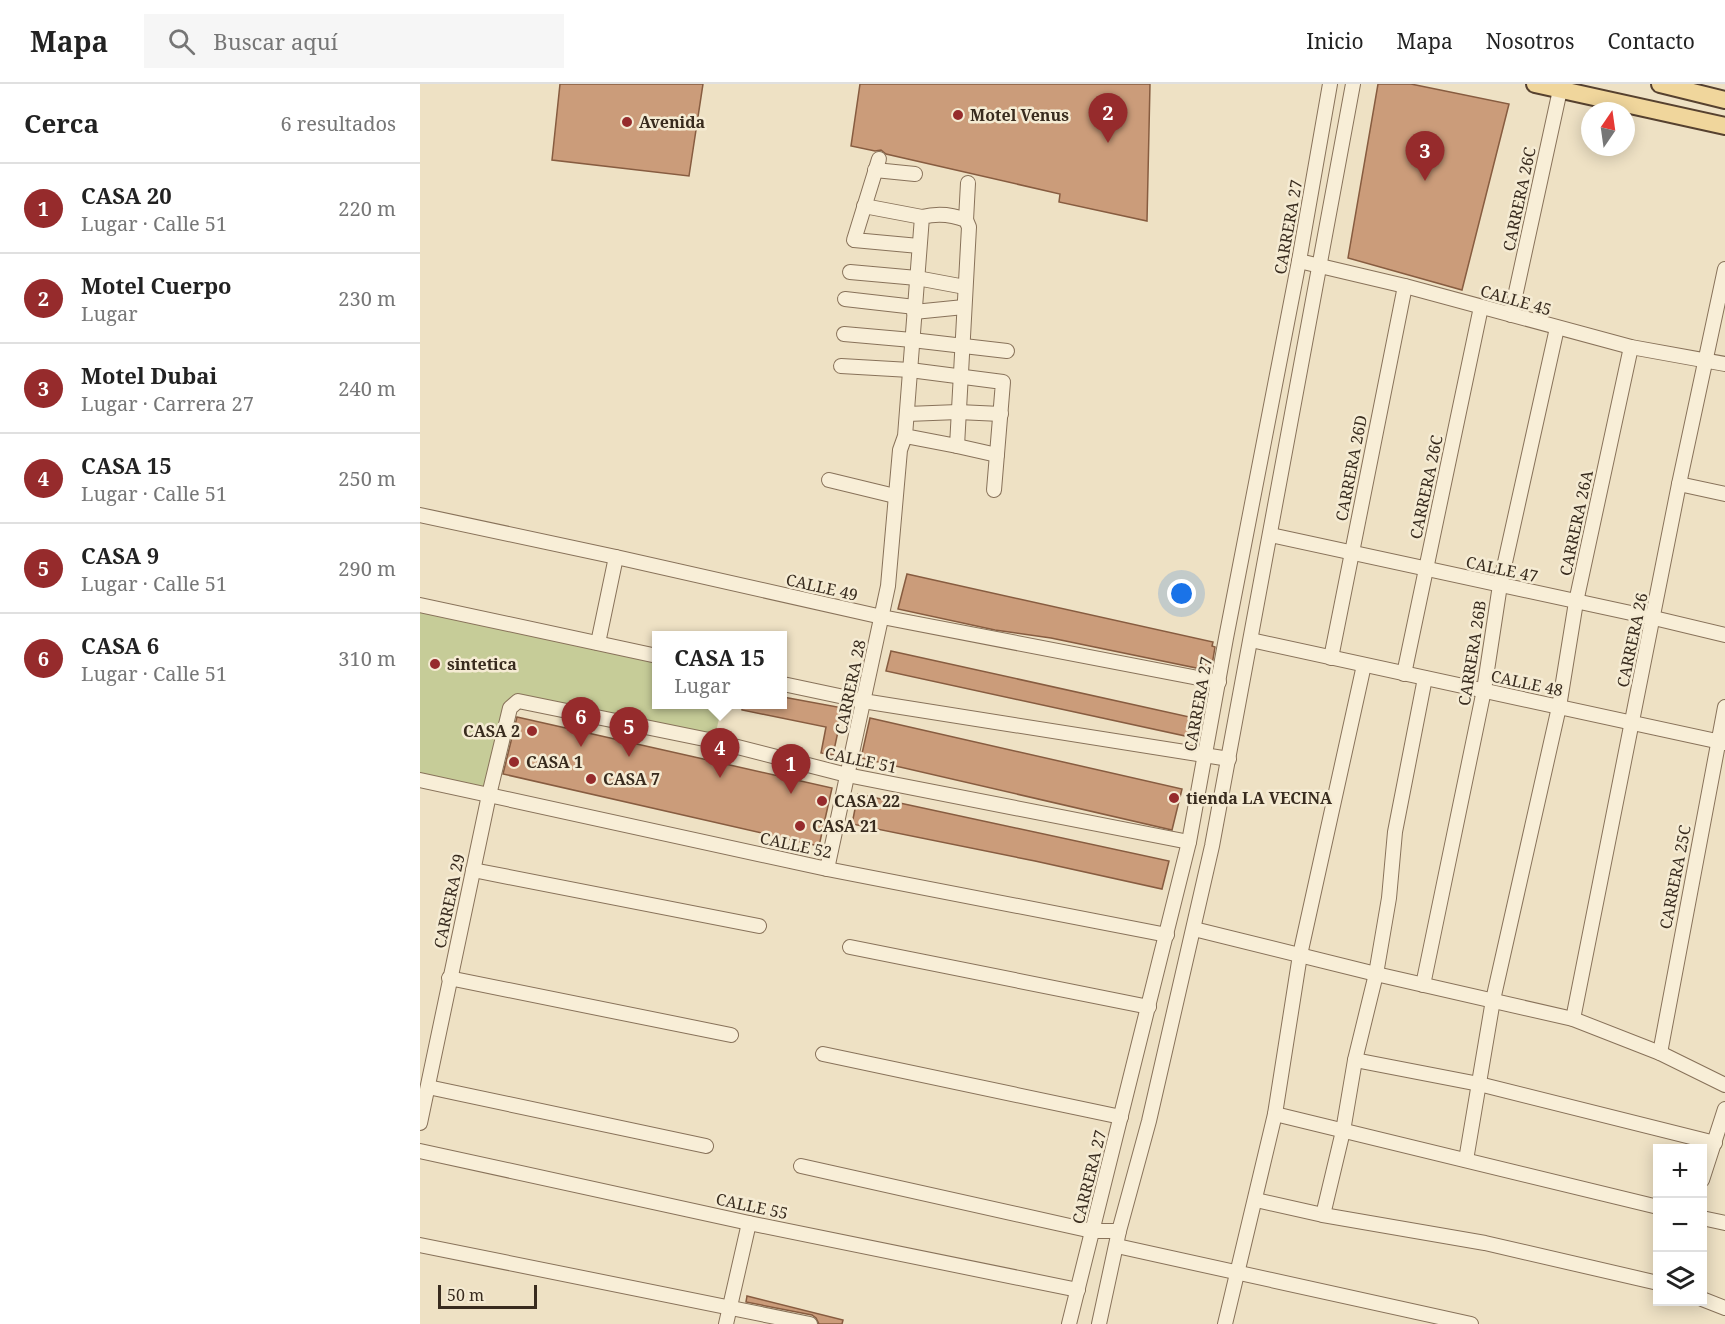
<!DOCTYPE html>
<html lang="es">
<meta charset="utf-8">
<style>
body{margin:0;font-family:"Noto Serif",serif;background:#f6f6f6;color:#222}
.controls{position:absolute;right:18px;bottom:18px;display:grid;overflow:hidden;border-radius:0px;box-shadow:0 3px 15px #0003}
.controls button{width:54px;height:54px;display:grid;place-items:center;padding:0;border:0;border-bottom:2px solid #e0e0e0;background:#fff;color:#222;font:30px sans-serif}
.compass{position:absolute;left:1161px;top:18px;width:54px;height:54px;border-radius:50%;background:#fff;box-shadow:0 3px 15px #0003;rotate:13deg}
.scale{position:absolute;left:18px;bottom:15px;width:99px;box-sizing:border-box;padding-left:6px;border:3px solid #382b1e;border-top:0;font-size:16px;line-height:21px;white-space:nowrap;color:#382b1e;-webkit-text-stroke:4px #f5ebd3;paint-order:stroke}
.you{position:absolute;left:762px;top:510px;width:21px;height:21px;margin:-15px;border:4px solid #fff;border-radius:50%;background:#1a73e8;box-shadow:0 0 0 9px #1a73e833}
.badge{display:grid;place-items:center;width:39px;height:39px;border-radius:50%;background:#962b2c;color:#fff;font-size:20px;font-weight:700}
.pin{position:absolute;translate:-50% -50px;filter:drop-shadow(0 2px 3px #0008)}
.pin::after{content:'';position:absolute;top:32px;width:21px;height:18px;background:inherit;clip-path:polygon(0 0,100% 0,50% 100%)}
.popup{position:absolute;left:232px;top:547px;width:135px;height:78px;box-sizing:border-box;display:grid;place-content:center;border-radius:0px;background:#fff;filter:drop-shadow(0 2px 4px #0005);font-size:20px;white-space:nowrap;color:#767676}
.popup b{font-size:22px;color:#222}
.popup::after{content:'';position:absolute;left:50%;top:100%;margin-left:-12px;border:12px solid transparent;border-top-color:#fff}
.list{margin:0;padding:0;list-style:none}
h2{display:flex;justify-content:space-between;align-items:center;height:78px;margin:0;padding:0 24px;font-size:26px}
h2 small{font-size:20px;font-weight:400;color:#767676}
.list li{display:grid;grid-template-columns:39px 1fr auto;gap:18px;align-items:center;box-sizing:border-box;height:90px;padding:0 24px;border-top:2px solid #e0e0e0}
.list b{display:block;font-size:22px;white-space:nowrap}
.list p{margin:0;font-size:20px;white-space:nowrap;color:#767676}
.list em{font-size:20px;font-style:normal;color:#767676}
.icon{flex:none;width:33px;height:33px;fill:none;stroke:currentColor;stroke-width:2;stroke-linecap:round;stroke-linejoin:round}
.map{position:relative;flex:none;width:1305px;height:1240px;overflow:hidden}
header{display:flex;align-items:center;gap:36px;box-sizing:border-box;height:84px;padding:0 30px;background:#fff;border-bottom:2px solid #e0e0e0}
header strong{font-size:28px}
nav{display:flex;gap:33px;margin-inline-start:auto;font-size:21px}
.search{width:420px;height:54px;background:#f6f6f6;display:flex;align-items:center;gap:15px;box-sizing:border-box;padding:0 21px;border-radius:0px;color:#767676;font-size:22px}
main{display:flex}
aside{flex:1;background:#fff}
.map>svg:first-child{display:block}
.green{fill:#c6cc98}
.building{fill:#cb9c7a;stroke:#875c40;stroke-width:1.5}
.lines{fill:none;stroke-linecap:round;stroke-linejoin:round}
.minor-casing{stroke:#88725a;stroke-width:16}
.major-casing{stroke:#56412f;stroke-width:20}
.minor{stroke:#f8eed7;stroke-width:14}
.major{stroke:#f0d69c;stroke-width:16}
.poi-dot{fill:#962b2c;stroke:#f5ebd3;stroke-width:2}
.labels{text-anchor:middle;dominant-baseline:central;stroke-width:5;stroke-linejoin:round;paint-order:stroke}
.poi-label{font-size:16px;font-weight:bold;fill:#382b1e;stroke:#f5ebd3;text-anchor:start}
.street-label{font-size:16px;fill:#382b1e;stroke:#f5ebd3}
</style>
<header>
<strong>Mapa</strong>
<div class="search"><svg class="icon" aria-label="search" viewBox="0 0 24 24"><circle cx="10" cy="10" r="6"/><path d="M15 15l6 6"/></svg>Buscar aquí</div>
<nav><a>Inicio</a><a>Mapa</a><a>Nosotros</a><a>Contacto</a></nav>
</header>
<main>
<aside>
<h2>Cerca<small>6 resultados</small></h2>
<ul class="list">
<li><span class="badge">1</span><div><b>CASA 20</b><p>Lugar · Calle 51</p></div><em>220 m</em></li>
<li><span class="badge">2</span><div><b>Motel Cuerpo</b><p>Lugar</p></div><em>230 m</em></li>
<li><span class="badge">3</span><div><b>Motel Dubai</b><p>Lugar · Carrera 27</p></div><em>240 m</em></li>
<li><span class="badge">4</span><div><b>CASA 15</b><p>Lugar · Calle 51</p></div><em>250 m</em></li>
<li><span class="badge">5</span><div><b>CASA 9</b><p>Lugar · Calle 51</p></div><em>290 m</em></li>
<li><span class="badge">6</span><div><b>CASA 6</b><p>Lugar · Calle 51</p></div><em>310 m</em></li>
</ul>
</aside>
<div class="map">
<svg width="1305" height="1240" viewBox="0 0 1305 1240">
<rect width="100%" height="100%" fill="#eee1c4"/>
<polygon class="green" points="0,521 237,572 237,620 302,621 294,657 94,619 69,711 0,696"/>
<g class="building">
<polygon points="140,0 283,0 269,92 132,76"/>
<polygon points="440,0 730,0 727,137 639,118 640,110 466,70 461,66 455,67 431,62"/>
<polygon points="958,0 991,0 1089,20 1042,206 928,174"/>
<polygon points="487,490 793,558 792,562 795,563 791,587 631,554 575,546 478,525"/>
<polygon points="471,567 774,634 770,653 466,587"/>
<polygon points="363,613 423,624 413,671 401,669 406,643 322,626 322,621 363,621"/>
<polygon points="97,633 412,704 399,762 83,690"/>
<polygon points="450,634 762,705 752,746 441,674"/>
<polygon points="438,710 749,777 742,805 615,777 432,740"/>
<polygon points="327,1212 423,1236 422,1240 399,1240 396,1234 392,1231 326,1218"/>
</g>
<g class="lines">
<defs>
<g id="minor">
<polyline points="459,75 434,156 499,162"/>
<polyline points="455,86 495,90"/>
<polyline points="444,122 502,133"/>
<polyline points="546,136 548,99"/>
<polyline points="879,177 985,202 1211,263 1305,280"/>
<polyline points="430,188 497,194 545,203"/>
<polyline points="425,215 495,223"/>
<polyline points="494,228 544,223"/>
<polyline points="1091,231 1140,6"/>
<polyline points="424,250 492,256 587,267"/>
<polyline points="421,282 490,286 583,298 574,406"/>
<polyline points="487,330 538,328 581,330"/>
<polyline points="537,362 577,371"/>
<polyline points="409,396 475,412"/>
<polyline points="1259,400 1305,410"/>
<polyline points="0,431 196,473 462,533 799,598"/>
<polyline points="851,451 1234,534 1305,551"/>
<polyline points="0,521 237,572"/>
<polyline points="831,556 1305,659"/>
<polyline points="178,559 196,473"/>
<polyline points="911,574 985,202"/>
<polyline points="984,590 1061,223"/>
<polyline points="363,600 443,617 809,675"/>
<polyline points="0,696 407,785 747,851"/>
<path d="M 407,785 L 468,502 L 480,366 L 485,352 L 502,133 C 517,129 531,130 546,136 L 549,143 L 537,362 L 485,352"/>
<polyline points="53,786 339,842"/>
<polyline points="774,845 956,890 1153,935 1240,969 1305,1001"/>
<polyline points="430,863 729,923"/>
<polyline points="29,894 311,951"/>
<polyline points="1003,901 1064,606 1080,501 1137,244"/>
<polyline points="1153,935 1259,400 1305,185"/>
<polyline points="1240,969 1305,623"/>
<polyline points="403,970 701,1033"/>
<polyline points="935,976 1059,1000 1295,1059"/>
<polyline points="8,1003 286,1062"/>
<polyline points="855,1030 1238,1123"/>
<polyline points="0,1039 69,711 90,624 98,617 294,657 427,691 769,758"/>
<polyline points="0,1067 329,1139 658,1206"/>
<polyline points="1046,1076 1073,916 1139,623 1156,518 1211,263"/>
<polyline points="381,1082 672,1147 699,1147"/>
<polyline points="1282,1096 1305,1025"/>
<polyline points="836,1116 903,1131 1065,1159 1238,1199"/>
<polyline points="903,1131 923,1047 935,976 956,890 969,814 975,748 1005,594"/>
<polyline points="1282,1134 1305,1139"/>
<polyline points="0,1161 390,1240"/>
<polyline points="697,1162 1051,1240"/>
<polyline points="1282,1215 1305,1224"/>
<polyline points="306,1240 329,1139"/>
<polyline points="649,1240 769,758 806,554 879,177 910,0"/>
<polyline points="679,1240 699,1147 729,1037 792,762 933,0"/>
<polyline points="805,1240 855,1030 880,871 944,581"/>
</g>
<g id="major">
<polyline points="1115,0 1305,42"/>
<polyline points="1240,0 1305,16"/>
</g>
</defs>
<use href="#minor" class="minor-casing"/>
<use href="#major" class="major-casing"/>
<use href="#minor" class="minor"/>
<use href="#major" class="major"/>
</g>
<g class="poi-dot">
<circle cx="538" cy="31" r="6"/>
<circle cx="207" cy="38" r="6"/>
<circle cx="15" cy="580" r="6"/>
<circle cx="112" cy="647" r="6"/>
<circle cx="94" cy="678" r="6"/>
<circle cx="171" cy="695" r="6"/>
<circle cx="754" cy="714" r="6"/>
<circle cx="402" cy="717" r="6"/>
<circle cx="380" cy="742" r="6"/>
</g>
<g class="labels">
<g class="poi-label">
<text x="550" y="31">Motel Venus</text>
<text x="219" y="38">Avenida</text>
<text x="27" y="580">sintetica</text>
<text x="100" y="647" text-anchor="end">CASA 2</text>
<text x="106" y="678">CASA 1</text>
<text x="183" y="695">CASA 7</text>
<text x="766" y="714">tienda LA VECINA</text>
<text x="414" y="717">CASA 22</text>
<text x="392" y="742">CASA 21</text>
</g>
<g class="street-label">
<text transform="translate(1099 115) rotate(-78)">CARRERA 26C</text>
<text transform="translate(868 143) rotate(-80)">CARRERA 27</text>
<text transform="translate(1096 216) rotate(16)">CALLE 45</text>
<text transform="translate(931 384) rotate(-79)">CARRERA 26D</text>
<text transform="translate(1006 403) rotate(-78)">CARRERA 26C</text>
<text transform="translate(1156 439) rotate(-78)">CARRERA 26A</text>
<text transform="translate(1082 485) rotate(12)">CALLE 47</text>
<text transform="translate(402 503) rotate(13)">CALLE 49</text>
<text transform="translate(1212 556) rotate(-78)">CARRERA 26</text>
<text transform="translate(1052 569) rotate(-81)">CARRERA 26B</text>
<text transform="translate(1107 599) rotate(12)">CALLE 48</text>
<text transform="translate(430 603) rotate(-78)">CARRERA 28</text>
<text transform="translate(778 620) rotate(-80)">CARRERA 27</text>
<text transform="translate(441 676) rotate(12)">CALLE 51</text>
<text transform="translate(376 761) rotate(12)">CALLE 52</text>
<text transform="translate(1255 793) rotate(-79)">CARRERA 25C</text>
<text transform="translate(29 817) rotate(-78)">CARRERA 29</text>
<text transform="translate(669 1093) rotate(-76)">CARRERA 27</text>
<text transform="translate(332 1122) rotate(12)">CALLE 55</text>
</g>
</g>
</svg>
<div class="controls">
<button>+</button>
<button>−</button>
<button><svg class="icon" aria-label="layers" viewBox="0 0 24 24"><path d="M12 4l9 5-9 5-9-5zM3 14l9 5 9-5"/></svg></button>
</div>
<svg class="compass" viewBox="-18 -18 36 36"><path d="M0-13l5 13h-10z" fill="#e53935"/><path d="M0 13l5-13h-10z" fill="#767676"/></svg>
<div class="scale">50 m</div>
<div class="you"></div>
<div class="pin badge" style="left:371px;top:710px">1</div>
<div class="pin badge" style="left:688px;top:59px">2</div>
<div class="pin badge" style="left:1005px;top:97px">3</div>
<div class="pin badge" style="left:300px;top:694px">4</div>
<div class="popup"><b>CASA 15</b>Lugar</div>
<div class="pin badge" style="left:209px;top:673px">5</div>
<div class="pin badge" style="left:161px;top:663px">6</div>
</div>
</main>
